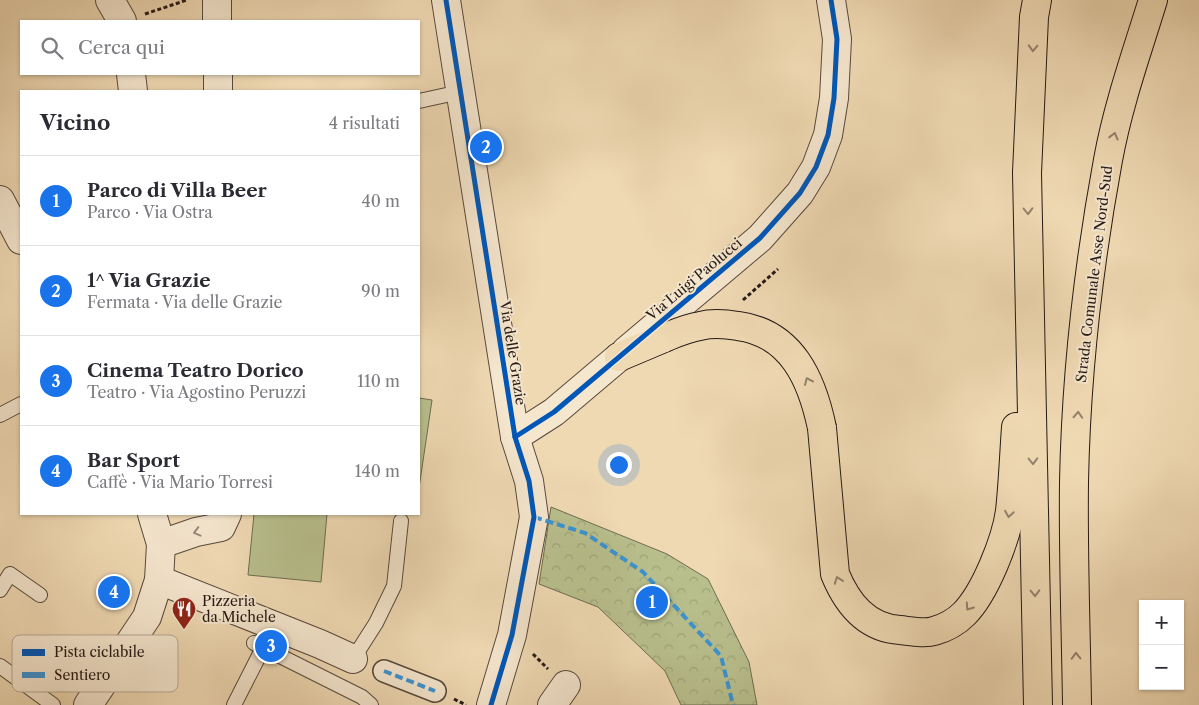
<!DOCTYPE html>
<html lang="it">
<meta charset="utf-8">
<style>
body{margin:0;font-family:"Libre Caslon Text",serif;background:#f7f7f7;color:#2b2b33}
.controls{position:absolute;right:15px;bottom:15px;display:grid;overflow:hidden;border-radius:0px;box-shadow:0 1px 4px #0004}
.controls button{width:45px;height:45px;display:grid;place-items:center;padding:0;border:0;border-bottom:1px solid #e1e1e2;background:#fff;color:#2b2b33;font:25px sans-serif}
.you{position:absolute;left:618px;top:464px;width:18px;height:18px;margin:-12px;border:4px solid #fff;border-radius:50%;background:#1a73e8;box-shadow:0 0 0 8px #1a73e833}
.badge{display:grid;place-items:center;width:32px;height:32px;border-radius:50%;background:#1a73e8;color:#fff;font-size:16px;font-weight:700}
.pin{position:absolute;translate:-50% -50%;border:2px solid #fff;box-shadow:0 1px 5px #0006}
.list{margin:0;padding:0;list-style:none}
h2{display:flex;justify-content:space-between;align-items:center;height:65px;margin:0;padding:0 20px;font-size:21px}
h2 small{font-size:16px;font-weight:400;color:#7c7c81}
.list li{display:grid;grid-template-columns:32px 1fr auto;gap:15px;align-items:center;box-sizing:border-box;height:90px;padding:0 20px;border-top:1px solid #e1e1e2}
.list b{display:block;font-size:19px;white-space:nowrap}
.list p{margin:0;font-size:16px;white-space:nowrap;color:#7c7c81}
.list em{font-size:16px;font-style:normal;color:#7c7c81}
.icon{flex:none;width:28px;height:28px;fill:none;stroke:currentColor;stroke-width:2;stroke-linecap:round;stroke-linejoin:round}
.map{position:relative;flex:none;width:1199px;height:705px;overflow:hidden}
.search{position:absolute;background:#fff;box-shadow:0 1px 4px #0004;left:20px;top:20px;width:400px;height:55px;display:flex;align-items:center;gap:12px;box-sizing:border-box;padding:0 18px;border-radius:0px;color:#7c7c81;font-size:19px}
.panel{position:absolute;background:#fff;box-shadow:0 1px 4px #0004;left:20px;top:90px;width:400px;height:425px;border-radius:0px}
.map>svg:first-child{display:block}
.grass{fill:#b8bf8d;stroke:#6e6c51}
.park{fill:url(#park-crowns);stroke:#6e6c51}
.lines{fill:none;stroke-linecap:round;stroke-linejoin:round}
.service-casing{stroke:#58493c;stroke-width:16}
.pedestrian-casing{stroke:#58493c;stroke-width:24}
.minor-casing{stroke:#58493c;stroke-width:30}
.tertiary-casing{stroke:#58493c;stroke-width:30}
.trunk-casing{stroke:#251915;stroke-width:30}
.path{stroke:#251915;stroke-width:3;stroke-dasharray:4 2.5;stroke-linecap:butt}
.service{stroke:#f5e6ce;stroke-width:14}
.pedestrian{stroke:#f5e6ce;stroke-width:21}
.minor{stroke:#f5e6ce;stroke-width:28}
.tertiary{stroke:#f5e6ce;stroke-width:28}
.trunk{stroke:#efd9b3;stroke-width:28}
.trunk-bridge-casing{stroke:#251915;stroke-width:30;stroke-linecap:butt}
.trunk-bridge{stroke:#efd9b3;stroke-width:28}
.quiet{stroke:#3b93d3;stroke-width:4;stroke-dasharray:8 4;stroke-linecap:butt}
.cycleway-casing{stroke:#f5e6ce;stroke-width:8}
.cycleway{stroke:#0057b8;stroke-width:5}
.oneway{stroke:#94836c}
.oneway2{stroke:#978a7b}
.labels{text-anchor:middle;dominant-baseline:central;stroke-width:4;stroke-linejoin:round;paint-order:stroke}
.street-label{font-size:14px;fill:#251915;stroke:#f5e6ce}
.poi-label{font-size:14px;fill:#251915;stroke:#f5e6ce;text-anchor:start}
.key{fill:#f5e6ce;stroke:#b7a896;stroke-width:1}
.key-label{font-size:14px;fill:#251915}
</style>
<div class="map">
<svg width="1199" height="705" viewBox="0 0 1199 705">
<defs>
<pattern id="park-crowns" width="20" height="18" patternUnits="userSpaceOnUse" patternTransform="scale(1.25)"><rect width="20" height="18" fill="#b8bf8d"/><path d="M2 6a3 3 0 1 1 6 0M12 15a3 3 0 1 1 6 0" fill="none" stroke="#9ea479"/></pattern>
</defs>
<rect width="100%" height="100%" fill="#efd9b3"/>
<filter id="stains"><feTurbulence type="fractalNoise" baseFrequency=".004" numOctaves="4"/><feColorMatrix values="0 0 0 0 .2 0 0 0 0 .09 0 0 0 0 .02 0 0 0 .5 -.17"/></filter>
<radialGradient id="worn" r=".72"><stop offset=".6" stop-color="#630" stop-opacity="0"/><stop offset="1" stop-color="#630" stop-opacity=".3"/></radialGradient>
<g class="grass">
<polygon points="419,398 432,400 419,488"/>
<polygon points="254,514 327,514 321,582 248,575"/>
</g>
<polygon class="park" points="551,507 667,554 708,579 749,662 757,705 681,705 665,671 598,607 539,584"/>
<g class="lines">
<defs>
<g id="service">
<polyline points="419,101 460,92"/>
<polyline points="0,415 21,404"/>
<polyline points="0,590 10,574 40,595"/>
<polyline points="254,643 362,697 371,705"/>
<polyline points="353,659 376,623 394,586 401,521"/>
<polyline points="0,666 53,705"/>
<polyline points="234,705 263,648"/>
</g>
<polyline id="pedestrian" points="384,671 435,691"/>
<g id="minor">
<polyline points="110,0 122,21"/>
<polyline points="217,0 217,21"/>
<polyline points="131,74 133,91"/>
<polyline points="218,74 218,91"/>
<polyline points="626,351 760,238 800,193 816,167 828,135 834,98 837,39 831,0"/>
<polyline points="161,544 196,532 221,527 227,514"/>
<polyline points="159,580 320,644 353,659"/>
<polyline points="552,705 566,685"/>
</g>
<g id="tertiary">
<polyline points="446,0 515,437 529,481 534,517 512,635 491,705"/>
<polyline points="0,200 21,240"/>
<polyline points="515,437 554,412 619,357"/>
<polyline points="88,705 147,617 159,580 161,544 152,514"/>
</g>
<g id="trunk">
<polyline points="1037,0 1034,17 1027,173 1038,705"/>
<polyline points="619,357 664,338"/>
<path d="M 822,428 L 835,574 C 847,603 866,628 900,630 C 910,631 925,634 934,631 C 945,628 956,622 964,614 C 985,593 1006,540 1010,511 C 1013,483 1014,455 1016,427"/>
<path d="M 1077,705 C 1076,631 1073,556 1074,482 C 1076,377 1089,263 1108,160 C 1118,105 1137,52 1153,0"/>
</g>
</defs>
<use href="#service" class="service-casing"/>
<use href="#pedestrian" class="pedestrian-casing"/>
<use href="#minor" class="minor-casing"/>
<use href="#tertiary" class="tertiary-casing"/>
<use href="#trunk" class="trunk-casing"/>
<g class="path">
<polyline points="145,14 187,0"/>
<polyline points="743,300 778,269"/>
<polyline points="533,654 548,669"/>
<polyline points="454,699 466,705"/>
</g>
<use href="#service" class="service"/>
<use href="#pedestrian" class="pedestrian"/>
<use href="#minor" class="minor"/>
<use href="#tertiary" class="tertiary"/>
<use href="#trunk" class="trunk"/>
<defs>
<path id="trunk-bridge" d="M 664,338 C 676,333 687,328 700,326 C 712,323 726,324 738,326 C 792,333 812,380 822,428"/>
</defs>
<use href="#trunk-bridge" class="trunk-bridge-casing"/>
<use href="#trunk-bridge" class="trunk-bridge"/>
<g class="quiet">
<polyline points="534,517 585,533 643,572 721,656 733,705"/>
<polyline points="384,671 435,691"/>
</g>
<defs>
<g id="cycleway">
<polyline points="446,0 515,437 529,481 534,517 512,635 491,705"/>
<polyline points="515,437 554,412 760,238 800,193 816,167 828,135 834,98 837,39 831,0"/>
</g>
</defs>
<use href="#cycleway" class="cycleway-casing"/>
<use href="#cycleway" class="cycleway"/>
</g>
<defs><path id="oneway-chevron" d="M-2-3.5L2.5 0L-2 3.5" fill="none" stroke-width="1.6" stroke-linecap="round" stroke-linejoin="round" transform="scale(1.25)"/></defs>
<g class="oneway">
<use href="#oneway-chevron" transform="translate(1033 48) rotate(92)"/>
<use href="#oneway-chevron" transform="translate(1114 136) rotate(-76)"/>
<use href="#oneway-chevron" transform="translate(1028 211) rotate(89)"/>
<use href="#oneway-chevron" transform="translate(808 381) rotate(-114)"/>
<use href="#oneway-chevron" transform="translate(1078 415) rotate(-87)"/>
<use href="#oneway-chevron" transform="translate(1033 461) rotate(89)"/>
<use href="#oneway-chevron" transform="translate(1009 514) rotate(99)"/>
<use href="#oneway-chevron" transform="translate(838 580) rotate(-110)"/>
<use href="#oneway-chevron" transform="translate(1035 593) rotate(89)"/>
<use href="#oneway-chevron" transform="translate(969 607) rotate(125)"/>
<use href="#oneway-chevron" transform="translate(1076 656) rotate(-91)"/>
</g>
<use class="oneway2" href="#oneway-chevron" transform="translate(197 532) rotate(165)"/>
<defs>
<symbol id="restaurant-pin" viewBox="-11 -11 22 30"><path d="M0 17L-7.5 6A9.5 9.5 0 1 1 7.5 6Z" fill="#8f2418" stroke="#f5e6ce"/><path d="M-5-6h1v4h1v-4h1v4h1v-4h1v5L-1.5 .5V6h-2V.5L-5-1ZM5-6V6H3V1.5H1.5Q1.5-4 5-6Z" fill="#fff"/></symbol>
</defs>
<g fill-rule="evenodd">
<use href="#restaurant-pin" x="170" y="595" width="28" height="38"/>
</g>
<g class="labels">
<g class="street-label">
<text transform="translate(1094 274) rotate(-83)">Strada Comunale Asse Nord-Sud</text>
<text transform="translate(694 279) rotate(-40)">Via Luigi Paolucci</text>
<text transform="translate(513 353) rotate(81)">Via delle Grazie</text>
</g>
<g class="poi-label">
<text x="202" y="601">Pizzeria<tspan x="202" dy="16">da Michele</tspan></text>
</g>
</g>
<rect x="12" y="635" width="166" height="57" rx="8" class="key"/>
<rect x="22" y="649" width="23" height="7" fill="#0057b8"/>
<rect x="22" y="672" width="23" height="6" fill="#3b93d3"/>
<g class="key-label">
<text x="54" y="657">Pista ciclabile</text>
<text x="54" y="680">Sentiero</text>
</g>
<rect width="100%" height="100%" filter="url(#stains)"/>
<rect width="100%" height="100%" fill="url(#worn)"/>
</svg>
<div class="controls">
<button>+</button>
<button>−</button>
</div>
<div class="you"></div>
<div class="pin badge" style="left:652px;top:602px">1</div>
<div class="pin badge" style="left:486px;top:147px">2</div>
<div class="pin badge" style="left:271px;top:646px">3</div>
<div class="pin badge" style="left:114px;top:592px">4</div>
<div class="search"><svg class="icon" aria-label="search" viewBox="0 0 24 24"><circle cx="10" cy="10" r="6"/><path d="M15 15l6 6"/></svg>Cerca qui</div>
<section class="panel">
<h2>Vicino<small>4 risultati</small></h2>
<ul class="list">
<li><span class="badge">1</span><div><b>Parco di Villa Beer</b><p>Parco · Via Ostra</p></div><em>40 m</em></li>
<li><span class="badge">2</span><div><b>1^ Via Grazie</b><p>Fermata · Via delle Grazie</p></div><em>90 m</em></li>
<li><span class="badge">3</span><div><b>Cinema Teatro Dorico</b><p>Teatro · Via Agostino Peruzzi</p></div><em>110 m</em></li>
<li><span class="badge">4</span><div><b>Bar Sport</b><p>Caffè · Via Mario Torresi</p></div><em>140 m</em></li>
</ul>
</section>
</div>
